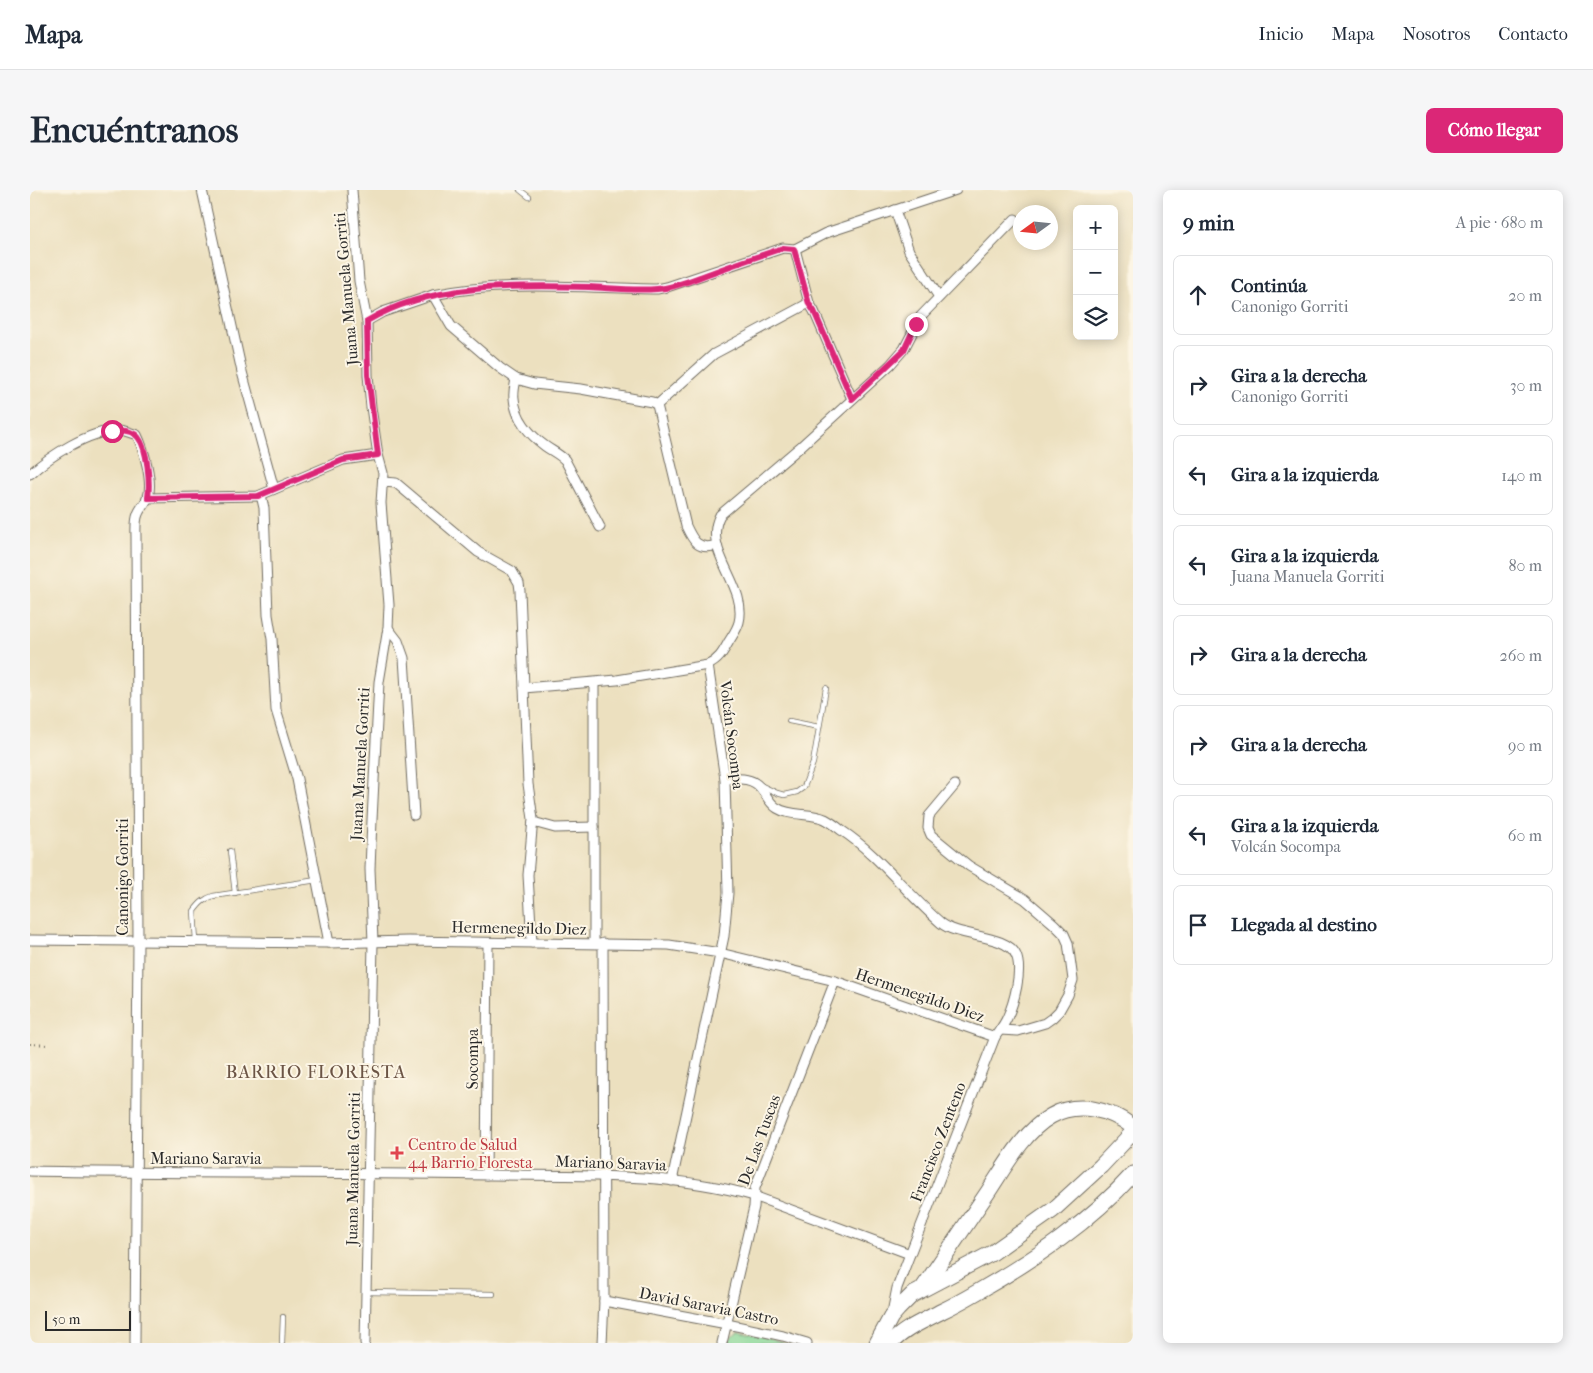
<!DOCTYPE html>
<html lang="es">
<meta charset="utf-8">
<style>
body{margin:0;font-family:"IM FELL French Canon",serif;background:#f6f6f7;color:#1f2937}
.controls{position:absolute;right:15px;top:15px;display:grid;overflow:hidden;border-radius:8px;box-shadow:0 2px 12px #0003}
.controls button{width:45px;height:45px;display:grid;place-items:center;padding:0;border:0;border-bottom:1px solid #e0e1e3;background:#fff;color:#1f2937;font:25px sans-serif}
.compass{position:absolute;left:983px;top:15px;width:45px;height:45px;border-radius:50%;background:#fff;box-shadow:0 2px 12px #0003;rotate:255deg}
.scale{position:absolute;left:15px;bottom:12px;width:86px;box-sizing:border-box;padding-left:5px;border:2px solid #2b2b2b;border-top:0;font-size:14px;line-height:18px;white-space:nowrap;color:#2b2b2b;-webkit-text-stroke:4px #fcf5e5;paint-order:stroke}
.stop{position:absolute;width:15px;height:15px;margin:-11px;border:4px solid #db2777;border-radius:50%;background:#fff}
.stop.end{background:#db2777;border-color:#fff;box-shadow:0 1px 5px #0008}
.list{margin:0;padding:0;list-style:none}
h2{display:flex;justify-content:space-between;align-items:center;height:65px;margin:0;padding:0 20px;font-size:21px}
h2 small{font-size:16px;font-weight:400;color:#747a83}
.list li{display:grid;grid-template-columns:32px 1fr auto;gap:15px;align-items:center;box-sizing:border-box;height:80px;margin:0 10px 10px;padding:0 10px;border:1px solid #e0e1e3;border-radius:8px}
.list b{display:block;font-size:19px;white-space:nowrap}
.list p{margin:0;font-size:16px;white-space:nowrap;color:#747a83}
.list em{font-size:16px;font-style:normal;color:#747a83}
.icon{flex:none;width:28px;height:28px;fill:none;stroke:currentColor;stroke-width:2;stroke-linecap:round;stroke-linejoin:round}
.map{position:relative;flex:none;width:1103px;height:1153px;overflow:hidden;border-radius:8px}
header{display:flex;align-items:center;gap:30px;box-sizing:border-box;height:70px;padding:0 25px;background:#fff;border-bottom:1px solid #e0e1e3}
header strong{font-size:24px}
nav{display:flex;gap:28px;margin-inline-start:auto;font-size:18px}
.intro{display:flex;align-items:center;justify-content:space-between;box-sizing:border-box;height:120px;padding:0 30px}
h1{margin:0;font-size:35px}
.button{padding:12px 22px;border-radius:8px;background:#db2777;color:#fff;font-size:18px;font-weight:700}
main{display:flex;gap:30px;padding:0 30px}
aside{flex:1;background:#fff;border-radius:8px;box-shadow:0 2px 12px #0003}
.map>svg:first-child{display:block}
.green{fill:#86d798;stroke:#588162}
.lines{fill:none;stroke-linecap:round;stroke-linejoin:round}
.lane-casing{stroke:#6f6a5f;stroke-width:6}
.street-casing{stroke:#6f6a5f;stroke-width:11}
.primary-casing{stroke:#6f6a5f;stroke-width:17}
.path{stroke:#6f6a5f;stroke-width:2;stroke-dasharray:1 4;stroke-linecap:butt}
.lane{stroke:#fff;stroke-width:4.5}
.street{stroke:#fff;stroke-width:9}
.primary{stroke:#fff;stroke-width:15}
.route{stroke:#db2777;stroke-width:6}
.health-dot{fill:#e0444e;stroke:#fcf5e5;stroke-width:2}
.labels{text-anchor:middle;dominant-baseline:central;stroke-width:4;stroke-linejoin:round;paint-order:stroke}
.street-label{font-size:16px;fill:#2b2b2b;stroke:#fcf5e5}
.health-label{font-size:16px;fill:#be3a42;stroke:#fcf5e5;text-anchor:start}
.neighbourhood-label{font-size:18px;letter-spacing:1px;fill:#6c5546;stroke:#fcf5e5}
</style>
<header>
<strong>Mapa</strong>
<nav><a>Inicio</a><a>Mapa</a><a>Nosotros</a><a>Contacto</a></nav>
</header>
<div class="intro"><h1>Encuéntranos</h1><a class="button">Cómo llegar</a></div>
<main>
<div class="map">
<svg width="1103" height="1153" viewBox="0 0 1103 1153">
<rect width="100%" height="100%" fill="#fcf5e5"/>
<filter id="ink" filterUnits="userSpaceOnUse"><feTurbulence type="fractalNoise" baseFrequency=".02" numOctaves="2"/><feDisplacementMap in="SourceGraphic" scale="10" xChannelSelector="R" yChannelSelector="G"/><feConvolveMatrix kernelMatrix="1 2 1 2 8 2 1 2 1" color-interpolation-filters="sRGB"/></filter>
<filter id="wash" filterUnits="userSpaceOnUse"><feTurbulence type="fractalNoise" baseFrequency=".0096" numOctaves="4" result="noise"/><feDisplacementMap in="SourceGraphic" scale="20" xChannelSelector="R" yChannelSelector="G"/><feGaussianBlur stdDeviation="1.12" result="paint"/><feColorMatrix in="noise" values="0 0 0 0 0 0 0 0 0 0 0 0 0 0 0 0 0 1.4 0 .05"/><feComposite in="paint" operator="in"/></filter>
<g filter="url(#wash)">
<rect width="100%" height="100%" fill="#ece0bf"/>
<polygon class="green" points="709,1142 756,1153 698,1153 700,1148"/>
</g>
<g filter="url(#ink)">
<g class="lines">
<defs>
<g id="lane">
<polyline points="490,0 499,7"/>
<polyline points="759,531 789,537"/>
<polyline points="730,595 747,603 754,605 767,602 774,597 783,573 796,498"/>
<polyline points="200,661 205,703"/>
<path d="M 166,751 L 164,721 C 170,713 174,709 183,706 L 287,690"/>
<polyline points="336,1102 463,1104"/>
<polyline points="252,1153 253,1127"/>
</g>
<g id="street">
<polyline points="172,0 212,182 244,299"/>
<polyline points="322,0 329,91 337,131 338,185 341,217 348,265 353,283 351,313 359,415 358,438 349,492 342,630 340,679 343,752 335,1153"/>
<polyline points="865,20 879,61 909,107"/>
<polyline points="765,59 779,113 784,121 822,209"/>
<path d="M 403,105 C 476,90 553,98 627,99 L 637,97 L 753,58 L 765,59 L 796,43 L 926,0"/>
<path d="M 337,131 L 353,122 L 403,105 L 421,136 L 470,178 L 486,189 L 504,194 L 551,199 L 622,212 L 627,215 L 656,336 C 663,351 668,361 687,355"/>
<path d="M 486,189 C 485,195 483,202 484,208 C 485,228 500,245 515,256 C 522,261 529,264 535,270 L 570,337"/>
<polyline points="627,215 684,164 779,113"/>
<path d="M 0,284 C 21,265 59,241 88,240 C 94,240 101,243 107,245 C 114,259 123,292 118,307 C 116,313 110,318 108,324 C 105,331 106,340 106,347 L 108,750 L 105,1153"/>
<polyline points="353,292 366,293 448,362 482,381 489,393 490,401 498,594 503,629 498,685 502,753"/>
<polyline points="231,305 234,318 238,425 242,449 246,520 267,589 299,753"/>
<polyline points="117,308 228,306 313,270 348,265"/>
<polyline points="358,438 368,451 374,468 384,625"/>
<polyline points="494,498 587,490 678,475"/>
<path d="M 695,589 C 704,589 716,587 725,593 C 734,598 737,612 747,618 C 761,627 780,622 795,629 C 801,632 806,636 811,640 C 849,665 876,703 911,733 C 929,748 977,744 986,765 C 993,780 984,813 977,828 C 974,835 969,841 965,847 L 880,1064 L 867,1098 L 862,1123"/>
<polyline points="925,595 899,626 898,638 901,645 939,676 995,709 1024,734 1034,744 1038,753 1043,790 1038,805 1029,821 1022,828 1015,833 988,841 970,840"/>
<polyline points="503,632 525,638 564,637"/>
<polyline points="0,750 299,753 378,751 639,755 690,763 805,791 965,847"/>
<polyline points="564,753 564,493"/>
<path d="M 0,981 C 154,984 308,982 461,985 C 548,986 640,982 724,1006 L 880,1064"/>
<polyline points="456,985 458,753"/>
<path d="M 642,991 L 694,746 L 698,703 L 695,589 L 678,475 C 689,470 693,462 698,453 C 702,446 707,440 709,432 C 718,395 671,361 690,325 L 769,258 L 860,175 L 874,159 L 891,126 L 985,29"/>
<polyline points="574,1111 697,1134 753,1146 777,1153"/>
<polyline points="572,1153 574,1111 573,753"/>
<polyline points="692,1153 724,1017 725,998 805,791"/>
</g>
<g id="primary">
<path d="M 893,1098 C 915,1066 936,1034 958,1002 C 974,978 994,941 1021,926 C 1047,911 1080,919 1103,937"/>
<polyline points="847,1153 861,1127 868,1119 882,1105 962,1063 1023,1020 1071,976 1103,942"/>
<path d="M 861,1153 C 875,1138 894,1131 912,1121 C 925,1115 937,1108 949,1101 C 1005,1069 1060,1032 1103,984"/>
</g>
</defs>
<use href="#lane" class="lane-casing"/>
<use href="#street" class="street-casing"/>
<use href="#primary" class="primary-casing"/>
<polyline class="path" points="0,854 18,855"/>
<use href="#lane" class="lane"/>
<use href="#street" class="street"/>
<use href="#primary" class="primary"/>
</g>
</g>
<g class="lines" filter="url(#ink)">
<path class="route" d="M 82,241 C 90,240 102,240 108,247 C 118,259 120,293 118,308 L 228,306 L 313,270 L 348,265 L 338,185 L 337,131 C 400,93 488,95 559,97 C 581,98 604,101 627,99 C 645,98 664,89 681,83 C 705,74 729,66 753,58 L 764,59 L 779,114 L 784,121 L 822,209 L 874,160 L 886,134"/>
</g>
<path class="health-dot" d="M364.5 955.5h5v5h5v5h-5v5h-5v-5h-5v-5h5z"/>
<g class="labels">
<g class="street-label">
<text transform="translate(316 99) rotate(-95)">Juana Manuela Gorriti</text>
<text transform="translate(702 545) rotate(83)">Volcán Socompa</text>
<text transform="translate(330 574) rotate(-87)">Juana Manuela Gorriti</text>
<text transform="translate(92 687) rotate(-90)">Canonigo Gorriti</text>
<text transform="translate(489 738) rotate(1)">Hermenegildo Diez</text>
<text transform="translate(890 805) rotate(19)">Hermenegildo Diez</text>
<text transform="translate(442 869) rotate(-90)">Socompa</text>
<text transform="translate(729 950) rotate(-70)">De Las Tuscas</text>
<text transform="translate(908 952) rotate(-69)">Francisco Zenteno</text>
<text x="176" y="968">Mariano Saravia</text>
<text transform="translate(581 973) rotate(2)">Mariano Saravia</text>
<text transform="translate(323 979) rotate(-89)">Juana Manuela Gorriti</text>
<text transform="translate(679 1116) rotate(11)">David Saravia Castro</text>
</g>
<g class="health-label">
<text x="378" y="954">Centro de Salud<tspan x="378" dy="18">44 Barrio Floresta</tspan></text>
</g>
<g class="neighbourhood-label">
<text x="286" y="882">BARRIO FLORESTA</text>
</g>
</g>
</svg>
<div class="controls">
<button>+</button>
<button>−</button>
<button><svg class="icon" aria-label="layers" viewBox="0 0 24 24"><path d="M12 4l9 5-9 5-9-5zM3 14l9 5 9-5"/></svg></button>
</div>
<svg class="compass" viewBox="-18 -18 36 36"><path d="M0-13l5 13h-10z" fill="#e53935"/><path d="M0 13l5-13h-10z" fill="#747a83"/></svg>
<div class="scale">50 m</div>
<div class="stop" style="left:82px;top:241px"></div>
<div class="stop end" style="left:886px;top:134px"></div>
</div>
<aside>
<h2>9 min<small>A pie · 680 m</small></h2>
<ul class="list">
<li><svg class="icon" aria-label="ahead" viewBox="0 0 24 24"><path d="M12 20V5M6 11l6-6 6 6"/></svg><div><b>Continúa</b><p>Canonigo Gorriti</p></div><em>20 m</em></li>
<li><svg class="icon" aria-label="right" viewBox="0 0 24 24"><path d="M7 20v-9h11M14 6l5 5-5 5"/></svg><div><b>Gira a la derecha</b><p>Canonigo Gorriti</p></div><em>30 m</em></li>
<li><svg class="icon" aria-label="left" viewBox="0 0 24 24"><path d="M17 20v-9H6M10 6l-5 5 5 5"/></svg><div><b>Gira a la izquierda</b></div><em>140 m</em></li>
<li><svg class="icon" aria-label="left" viewBox="0 0 24 24"><path d="M17 20v-9H6M10 6l-5 5 5 5"/></svg><div><b>Gira a la izquierda</b><p>Juana Manuela Gorriti</p></div><em>80 m</em></li>
<li><svg class="icon" aria-label="right" viewBox="0 0 24 24"><path d="M7 20v-9h11M14 6l5 5-5 5"/></svg><div><b>Gira a la derecha</b></div><em>260 m</em></li>
<li><svg class="icon" aria-label="right" viewBox="0 0 24 24"><path d="M7 20v-9h11M14 6l5 5-5 5"/></svg><div><b>Gira a la derecha</b></div><em>90 m</em></li>
<li><svg class="icon" aria-label="left" viewBox="0 0 24 24"><path d="M17 20v-9H6M10 6l-5 5 5 5"/></svg><div><b>Gira a la izquierda</b><p>Volcán Socompa</p></div><em>60 m</em></li>
<li><svg class="icon" aria-label="arrive" viewBox="0 0 24 24"><path d="M6 21V4h12l-3 4 3 4H6"/></svg><div><b>Llegada al destino</b></div></li>
</ul>
</aside>
</main>
